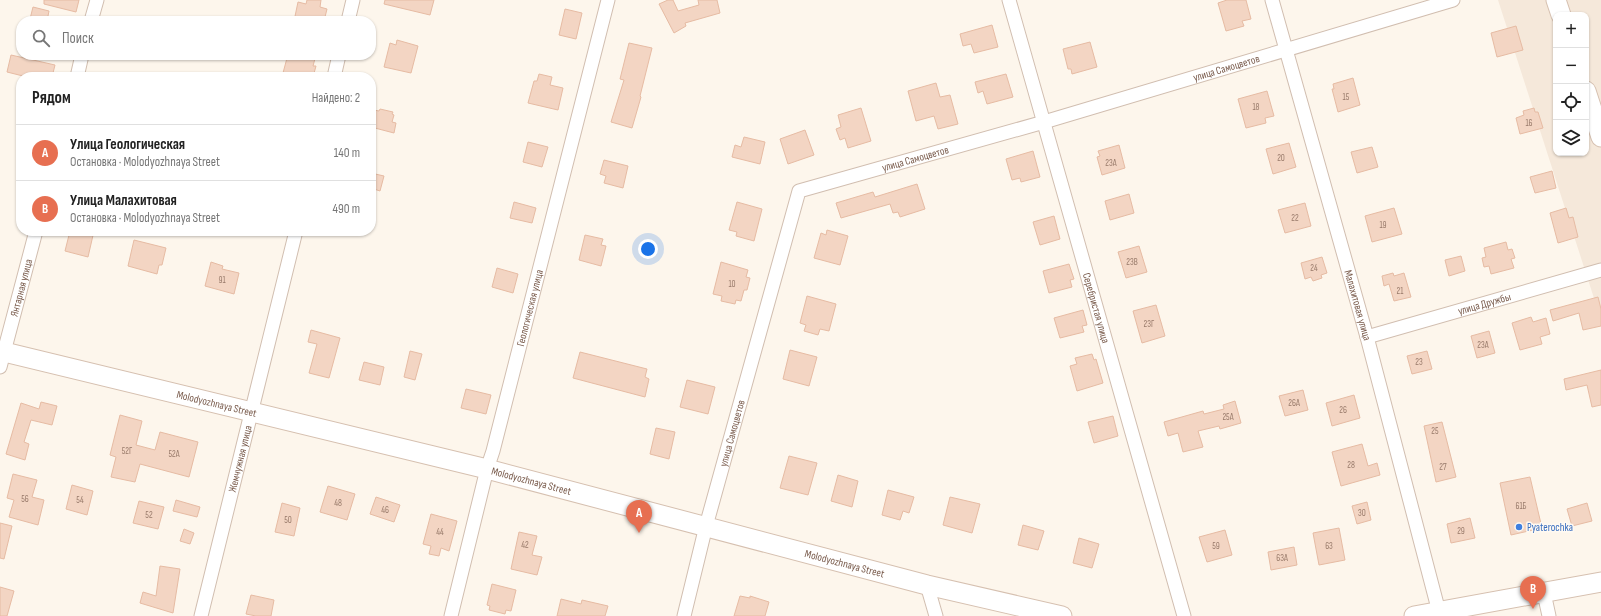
<!DOCTYPE html>
<html lang="ru">
<meta charset="utf-8">
<style>
body{margin:0;font-family:"Sofia Sans Condensed",sans-serif;background:#f6f6f6;color:#222}
.controls{position:absolute;right:12px;top:12px;display:grid;overflow:hidden;border-radius:8px;box-shadow:0 1px 3px #0004}
.controls button{width:36px;height:36px;display:grid;place-items:center;padding:0;border:0;border-bottom:1px solid #e0e0e0;background:#fff;color:#222;font:20px sans-serif}
.you{position:absolute;left:648px;top:249px;width:14px;height:14px;margin:-10px;border:3px solid #fff;border-radius:50%;background:#1a73e8;box-shadow:0 0 0 6px #1a73e833}
.badge{display:grid;place-items:center;width:26px;height:26px;border-radius:50%;background:#e76f51;color:#fff;font-size:13px;font-weight:700}
.pin{position:absolute;translate:-50% -33px;filter:drop-shadow(0 1px 2px #0008)}
.pin::after{content:'';position:absolute;top:21px;width:14px;height:12px;background:inherit;clip-path:polygon(0 0,100% 0,50% 100%)}
.list{margin:0;padding:0;list-style:none}
h2{display:flex;justify-content:space-between;align-items:center;height:52px;margin:0;padding:0 16px;font-size:17px}
h2 small{font-size:13px;font-weight:400;color:#767676}
.list li{display:grid;grid-template-columns:26px 1fr auto;gap:12px;align-items:center;box-sizing:border-box;height:56px;padding:0 16px;border-top:1px solid #e0e0e0}
.list b{display:block;font-size:15px;white-space:nowrap}
.list p{margin:0;font-size:13px;white-space:nowrap;color:#767676}
.list em{font-size:13px;font-style:normal;color:#767676}
.icon{flex:none;width:22px;height:22px;fill:none;stroke:currentColor;stroke-width:2;stroke-linecap:round;stroke-linejoin:round}
.map{position:relative;flex:none;width:1601px;height:616px;overflow:hidden}
.search{position:absolute;background:#fff;box-shadow:0 1px 3px #0004;left:16px;top:16px;width:360px;height:44px;display:flex;align-items:center;gap:10px;box-sizing:border-box;padding:0 14px;border-radius:16px;color:#767676;font-size:15px}
.panel{position:absolute;background:#fff;box-shadow:0 1px 3px #0004;left:16px;top:72px;width:360px;height:164px;border-radius:16px}
.map>svg:first-child{display:block}
.residential{fill:#f5e8da;fill-rule:evenodd}
.building{fill:#f3d5c3;stroke:#e6bba3}
.lines{fill:none;stroke-linecap:round;stroke-linejoin:round}
.street-casing{stroke:#d1beb0;stroke-width:15}
.secondary-casing{stroke:#d6c0b0;stroke-width:21}
.street{stroke:#fff;stroke-width:13}
.secondary{stroke:#fff;stroke-width:19}
.shop-dot{fill:#3f7fe0;stroke:#fffaf3;stroke-width:1.5}
.labels{text-anchor:middle;dominant-baseline:central;stroke-width:3;stroke-linejoin:round;paint-order:stroke}
.number-label{font-size:9px;fill:#987a6a}
.street-label{font-size:11px;fill:#7a5c4d;stroke:#fffaf3}
.shop-label{font-size:11px;fill:#366cbe;stroke:#fffaf3;text-anchor:start}
</style>
<div class="map">
<svg width="1601" height="616" viewBox="0 0 1601 616">
<rect width="100%" height="100%" fill="#fdf6ec"/>
<path class="residential" d="M 1498,0 L 1601,0 L 1601,320 ZM 1556,15 L 1586,15 L 1586,153 L 1556,153 Z"/>
<g class="building">
<polygon points="44,0 79,0 76,12 44,4"/>
<polygon points="307,0 321,0 320,7 327,9 324,21 294,21 298,2 306,4"/>
<polygon points="385,0 434,0 430,15 384,4"/>
<polygon points="668,0 673,0 678,11 699,5 698,0 717,0 720,13 685,23 686,26 674,33 659,4"/>
<polygon points="1227,0 1246,0 1251,19 1242,21 1244,26 1226,31 1218,3"/>
<polygon points="33,7 49,11 47,21 30,19"/>
<polygon points="565,9 582,13 576,39 559,35"/>
<polygon points="992,25 998,47 974,53 971,44 963,46 960,34"/>
<polygon points="1516,26 1523,50 1497,57 1491,33"/>
<polygon points="397,40 418,46 411,73 384,67 390,43 396,45"/>
<polygon points="1090,42 1097,67 1072,74 1071,69 1068,69 1063,49"/>
<polygon points="629,43 652,48 640,96 641,97 632,128 611,122 624,80 620,79"/>
<polygon points="11,55 55,65 52,77 27,77 7,72"/>
<polygon points="293,55 316,55 313,66 316,66 313,77 288,77 288,75 283,73 287,58 292,59"/>
<polygon points="539,74 552,77 550,85 563,88 558,110 528,103 534,81 537,81"/>
<polygon points="1006,74 1013,97 987,104 983,91 978,93 975,82"/>
<polygon points="1353,78 1360,105 1338,112 1332,89 1334,89 1333,84"/>
<polygon points="936,83 940,97 950,95 958,124 938,129 934,116 916,121 908,91"/>
<polygon points="1267,91 1274,116 1265,118 1266,123 1246,128 1238,99"/>
<polygon points="861,108 871,141 848,148 845,138 840,140 836,129 841,127 838,115"/>
<polygon points="1534,108 1535,112 1538,112 1543,128 1520,134 1516,118 1524,115 1523,111"/>
<polygon points="380,109 393,112 392,114 394,115 392,122 396,123 394,133 371,127 374,110 379,111"/>
<polygon points="805,130 814,155 788,164 780,139"/>
<polygon points="744,137 765,142 760,164 732,157 735,145 741,147"/>
<polygon points="528,142 548,147 542,167 523,162"/>
<polygon points="1289,143 1296,167 1273,174 1266,149"/>
<polygon points="1119,145 1125,168 1102,175 1097,157 1100,156 1098,151"/>
<polygon points="1372,147 1378,167 1357,173 1351,152"/>
<polygon points="1033,151 1040,177 1021,182 1020,178 1012,180 1006,159"/>
<polygon points="604,160 628,166 623,188 604,183 606,176 600,174"/>
<polygon points="1552,171 1556,188 1535,193 1530,177"/>
<polygon points="371,173 384,176 380,191 371,188"/>
<polygon points="917,184 925,209 900,217 898,212 893,213 890,204 841,218 836,203 873,192 875,197"/>
<polygon points="1129,194 1134,213 1110,220 1105,201"/>
<polygon points="514,202 536,208 532,223 510,218"/>
<polygon points="737,202 762,209 754,241 736,236 737,232 729,230"/>
<polygon points="1305,203 1311,226 1285,233 1278,210"/>
<polygon points="1394,208 1402,234 1372,242 1365,216"/>
<polygon points="1566,208 1569,218 1573,217 1578,237 1558,243 1550,213"/>
<polygon points="1054,216 1060,239 1040,245 1033,222"/>
<polygon points="827,230 848,236 840,265 814,258 821,233 826,235"/>
<polygon points="70,231 94,231 88,257 65,251"/>
<polygon points="585,235 603,239 601,245 606,246 601,266 579,260"/>
<polygon points="134,240 166,248 162,265 159,265 157,274 128,266"/>
<polygon points="1506,242 1508,250 1512,249 1515,258 1511,259 1514,268 1491,274 1489,266 1484,267 1482,258 1486,257 1484,248"/>
<polygon points="1139,246 1147,272 1126,278 1118,252"/>
<polygon points="1461,256 1465,271 1449,276 1445,260"/>
<polygon points="1322,257 1327,273 1321,275 1322,278 1313,281 1311,277 1305,279 1301,263"/>
<polygon points="211,262 223,266 222,269 239,273 234,294 205,286"/>
<polygon points="721,262 748,270 746,277 750,278 747,290 744,290 741,301 736,300 735,304 721,301 722,296 713,294"/>
<polygon points="1069,264 1074,279 1070,280 1072,287 1049,293 1043,271"/>
<polygon points="497,268 518,274 513,293 492,287"/>
<polygon points="1393,273 1394,276 1404,273 1411,297 1394,301 1389,284 1384,286 1382,276"/>
<polygon points="807,296 836,304 829,331 820,329 818,335 804,331 806,325 800,323"/>
<polygon points="1598,297 1601,309 1601,326 1583,330 1579,313 1553,321 1550,310"/>
<polygon points="1156,305 1165,336 1142,343 1133,311"/>
<polygon points="1083,310 1087,325 1082,326 1084,332 1060,338 1054,318"/>
<polygon points="1531,317 1533,322 1546,318 1550,334 1540,337 1542,344 1520,350 1512,323"/>
<polygon points="311,330 340,338 329,378 309,373 317,344 308,342"/>
<polygon points="1489,331 1495,353 1477,358 1471,336"/>
<polygon points="790,350 817,357 809,386 783,379"/>
<polygon points="410,351 422,354 415,380 404,377"/>
<polygon points="1427,351 1432,369 1412,374 1407,356"/>
<polygon points="580,352 647,369 645,377 649,379 645,397 573,378"/>
<polygon points="1092,354 1094,360 1096,359 1103,383 1077,391 1070,366 1077,364 1075,358"/>
<polygon points="364,362 384,367 380,385 359,380"/>
<polygon points="1601,370 1601,405 1592,407 1587,385 1566,390 1564,379"/>
<polygon points="687,380 715,387 708,414 680,407"/>
<polygon points="466,389 491,395 486,414 461,408"/>
<polygon points="1303,390 1308,410 1285,416 1279,396"/>
<polygon points="1354,395 1360,418 1332,426 1326,403"/>
<polygon points="1235,401 1241,423 1220,429 1219,426 1198,431 1203,447 1183,452 1178,433 1168,436 1164,422 1203,411 1204,414 1224,409 1223,405"/>
<polygon points="41,402 57,406 52,425 31,420 24,442 29,444 25,460 6,454 21,403 39,409"/>
<polygon points="120,415 142,421 136,445 155,450 160,432 198,442 189,477 140,464 135,482 111,477 116,457 110,455"/>
<polygon points="1113,416 1118,436 1094,443 1088,422"/>
<polygon points="1442,422 1456,477 1436,482 1424,426"/>
<polygon points="656,428 675,432 669,459 650,454"/>
<polygon points="1362,444 1368,466 1377,463 1380,475 1341,486 1332,452"/>
<polygon points="789,456 817,463 808,495 780,488"/>
<polygon points="13,474 37,480 32,497 44,500 38,525 9,517 14,500 7,498"/>
<polygon points="838,475 858,481 852,507 831,501"/>
<polygon points="1530,477 1542,528 1511,535 1500,483"/>
<polygon points="72,485 93,491 87,515 66,509"/>
<polygon points="328,486 355,494 347,520 320,512"/>
<polygon points="888,490 914,497 909,513 903,511 900,520 882,515"/>
<polygon points="376,497 400,505 394,522 370,514"/>
<polygon points="950,497 980,504 972,533 943,525"/>
<polygon points="176,500 200,507 197,517 173,511"/>
<polygon points="139,501 164,507 158,529 133,523"/>
<polygon points="1367,502 1371,520 1357,524 1352,506"/>
<polygon points="282,503 300,508 294,536 275,532"/>
<polygon points="1587,503 1592,521 1572,526 1567,509"/>
<polygon points="431,514 457,521 449,551 441,548 439,556 429,554 431,546 423,544"/>
<polygon points="1470,518 1475,538 1451,543 1447,524"/>
<polygon points="0,523 12,526 4,559 0,558"/>
<polygon points="1023,525 1044,531 1038,550 1018,545"/>
<polygon points="1339,528 1345,560 1319,565 1313,533"/>
<polygon points="184,529 194,533 190,544 180,541"/>
<polygon points="1225,530 1232,555 1207,562 1199,537"/>
<polygon points="519,532 537,536 532,555 542,557 537,575 511,569"/>
<polygon points="1079,538 1099,544 1092,568 1073,563"/>
<polygon points="1294,547 1297,565 1271,570 1268,552"/>
<polygon points="160,566 180,569 173,613 140,603 143,592 156,596"/>
<polygon points="492,584 516,590 511,611 506,610 505,614 489,610 490,606 487,605"/>
<polygon points="0,587 14,591 7,616 0,616"/>
<polygon points="251,595 274,600 271,616 256,616 246,614"/>
<polygon points="740,596 750,598 750,596 769,602 765,616 734,616"/>
<polygon points="561,599 581,604 582,600 608,606 605,616 557,616"/>
</g>
<g class="lines">
<defs>
<g id="street">
<path id="s1" d="M 1009,0 L 1184,616"/>
<path id="s2" d="M 1272,0 L 1367,337 L 1439,612"/>
<polyline points="91,21 97,0"/>
<polyline points="348,21 353,0"/>
<polyline points="77,77 82,55"/>
<polyline points="334,77 339,55"/>
<path id="s3" d="M 1367,337 L 1601,270"/>
<path id="s4" d="M 0,367 L 36,231"/>
<polyline points="927,585 936,616"/>
<polyline points="1544,593 1549,616"/>
<path id="s5" d="M 201,616 L 296,231"/>
<path id="s6" d="M 451,616 L 487,469 L 493,451 L 608,0"/>
<path id="s7" d="M 684,616 L 706,526 L 799,191 L 1044,122 L 1453,0"/>
</g>
<g id="secondary">
<polyline points="1556,0 1561,15"/>
<polyline points="1586,91 1601,137"/>
<path id="s8" d="M 0,351 L 487,469 L 927,585 L 1062,616"/>
<polyline points="1414,616 1601,582"/>
</g>
</defs>
<use href="#street" class="street-casing"/>
<use href="#secondary" class="secondary-casing"/>
<use href="#street" class="street"/>
<use href="#secondary" class="secondary"/>
</g>
<circle class="shop-dot" cx="1519" cy="527" r="4"/>
<g class="labels">
<g class="number-label">
<text x="1346" y="97">15</text>
<text x="1256" y="107">18</text>
<text x="1529" y="123">16</text>
<text x="1281" y="158">20</text>
<text x="1111" y="163">23А</text>
<text x="1295" y="218">22</text>
<text x="1383" y="225">19</text>
<text x="1132" y="262">23В</text>
<text x="1314" y="268">24</text>
<text x="222" y="280">91</text>
<text x="732" y="284">10</text>
<text x="1400" y="291">21</text>
<text x="1149" y="324">23Г</text>
<text x="1483" y="345">23А</text>
<text x="1419" y="362">23</text>
<text x="1294" y="403">26А</text>
<text x="1343" y="410">26</text>
<text x="1228" y="417">25А</text>
<text x="1435" y="431">25</text>
<text x="127" y="451">52Г</text>
<text x="174" y="454">52А</text>
<text x="1351" y="465">28</text>
<text x="1443" y="467">27</text>
<text x="25" y="499">56</text>
<text x="80" y="500">54</text>
<text x="338" y="503">48</text>
<text x="1521" y="506">61Б</text>
<text x="385" y="510">46</text>
<text x="1362" y="513">30</text>
<text x="149" y="515">52</text>
<text x="288" y="520">50</text>
<text x="1461" y="531">29</text>
<text x="440" y="532">44</text>
<text x="525" y="545">42</text>
<text x="1216" y="546">59</text>
<text x="1329" y="546">63</text>
<text x="1282" y="558">63А</text>
</g>
<g class="street-label">
<text stroke="none"><textPath href="#s7" startOffset="885">улица Самоцветов</textPath></text>
<text stroke="none"><textPath href="#s7" startOffset="561">улица Самоцветов</textPath></text>
<text stroke="none"><textPath href="#s4" startOffset="82">Янтарная улица</textPath></text>
<text stroke="none"><textPath href="#s3" startOffset="122">улица Дружбы</textPath></text>
<text stroke="none"><textPath href="#s2" startOffset="317">Малахитовая улица</textPath></text>
<text stroke="none"><textPath href="#s6" startOffset="318">Геологическая улица</textPath></text>
<text stroke="none"><textPath href="#s1" startOffset="320">Серебристая улица</textPath></text>
<text stroke="none"><textPath href="#s8" startOffset="223">Molodyozhnaya Street</textPath></text>
<text stroke="none"><textPath href="#s7" startOffset="189">улица Самоцветов</textPath></text>
<text stroke="none"><textPath href="#s5" startOffset="162">Жемчужная улица</textPath></text>
<text stroke="none"><textPath href="#s8" startOffset="547">Molodyozhnaya Street</textPath></text>
<text stroke="none"><textPath href="#s8" startOffset="871">Molodyozhnaya Street</textPath></text>
</g>
<g class="shop-label">
<text x="1527" y="527">Pyaterochka</text>
</g>
</g>
</svg>
<div class="controls">
<button>+</button>
<button>−</button>
<button><svg class="icon" aria-label="locate" viewBox="0 0 24 24"><circle cx="12" cy="12" r="6"/><path d="M12 2v4M12 18v4M2 12h4M18 12h4"/></svg></button>
<button><svg class="icon" aria-label="layers" viewBox="0 0 24 24"><path d="M12 4l9 5-9 5-9-5zM3 14l9 5 9-5"/></svg></button>
</div>
<div class="you"></div>
<div class="pin badge" style="left:639px;top:533px">A</div>
<div class="pin badge" style="left:1533px;top:609px">B</div>
<div class="search"><svg class="icon" aria-label="search" viewBox="0 0 24 24"><circle cx="10" cy="10" r="6"/><path d="M15 15l6 6"/></svg>Поиск</div>
<section class="panel">
<h2>Рядом<small>Найдено: 2</small></h2>
<ul class="list">
<li><span class="badge">A</span><div><b>Улица Геологическая</b><p>Остановка · Molodyozhnaya Street</p></div><em>140 m</em></li>
<li><span class="badge">B</span><div><b>Улица Малахитовая</b><p>Остановка · Molodyozhnaya Street</p></div><em>490 m</em></li>
</ul>
</section>
</div>
